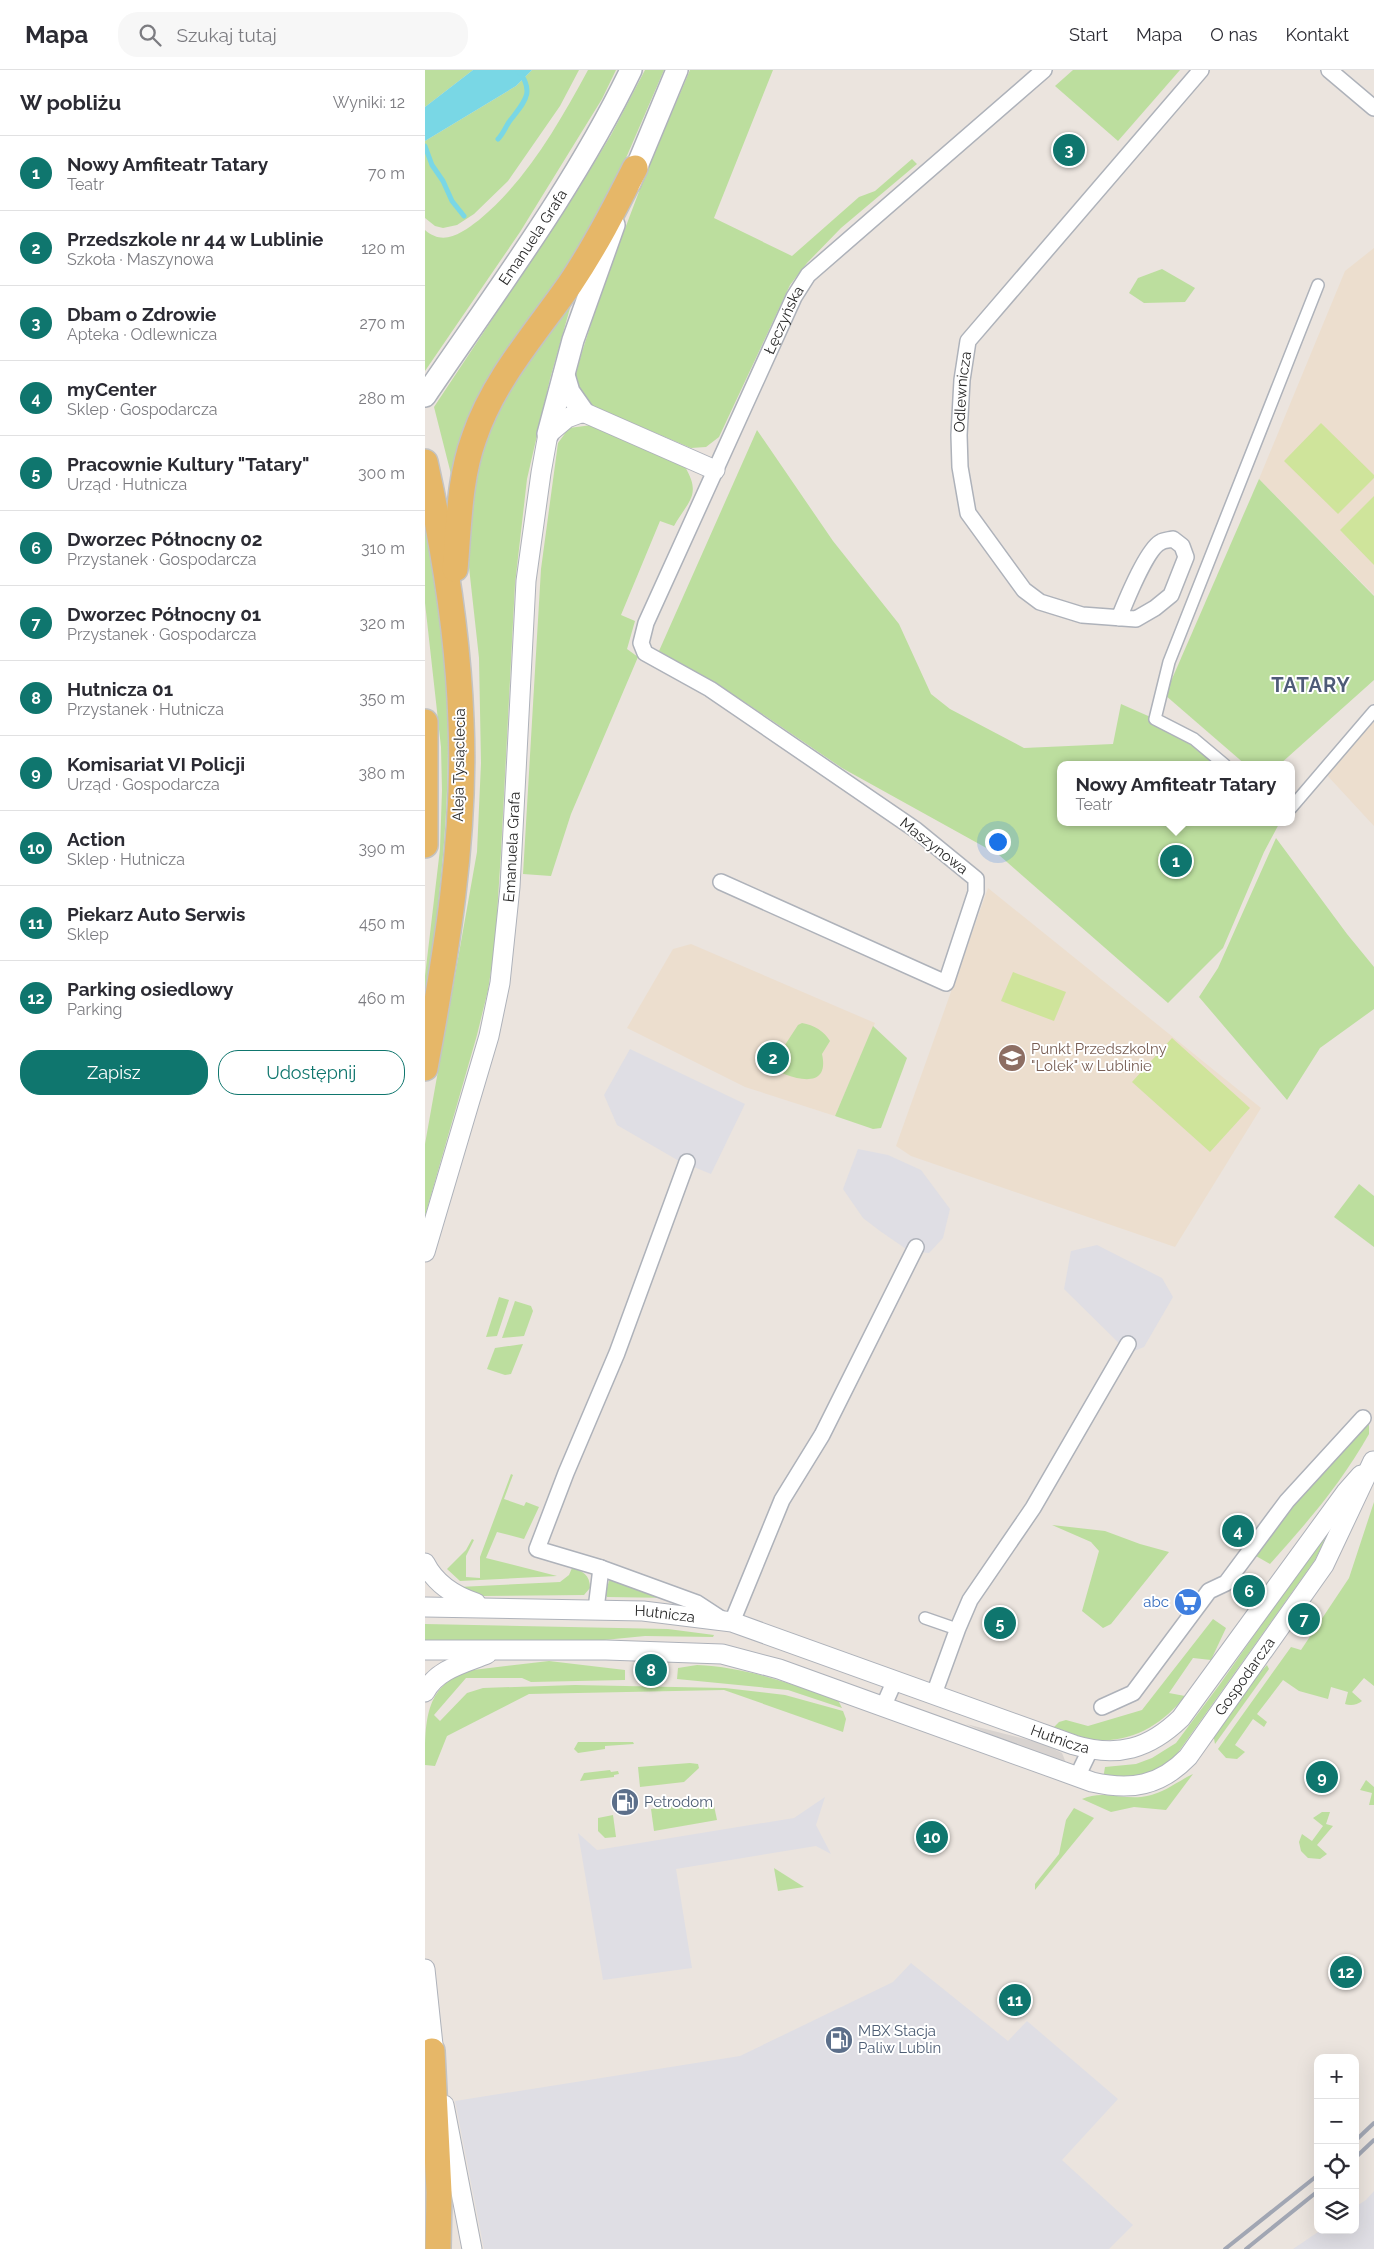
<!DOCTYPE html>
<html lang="pl">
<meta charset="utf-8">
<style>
body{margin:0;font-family:Raleway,sans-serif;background:#f7f7f7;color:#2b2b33}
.controls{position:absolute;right:15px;bottom:15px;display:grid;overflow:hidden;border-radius:10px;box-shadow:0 5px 20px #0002}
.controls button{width:45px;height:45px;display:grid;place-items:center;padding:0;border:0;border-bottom:1px solid #e1e1e2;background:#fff;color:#2b2b33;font:25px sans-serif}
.you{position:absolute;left:572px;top:771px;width:18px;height:18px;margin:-12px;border:4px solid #fff;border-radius:50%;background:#1a73e8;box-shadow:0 0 0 8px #1a73e833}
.badge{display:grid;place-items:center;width:32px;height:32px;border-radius:50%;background:#0f766e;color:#fff;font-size:16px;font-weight:700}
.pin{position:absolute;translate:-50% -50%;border:2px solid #fff;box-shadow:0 1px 5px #0006}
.popup{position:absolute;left:632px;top:691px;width:238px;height:65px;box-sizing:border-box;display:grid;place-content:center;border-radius:10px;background:#fff;filter:drop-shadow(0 1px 4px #0005);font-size:16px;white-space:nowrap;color:#7c7c81}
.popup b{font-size:19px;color:#2b2b33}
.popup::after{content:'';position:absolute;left:50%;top:100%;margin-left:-10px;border:10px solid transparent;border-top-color:#fff}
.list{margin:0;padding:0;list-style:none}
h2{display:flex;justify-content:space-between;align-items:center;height:65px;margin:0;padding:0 20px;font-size:21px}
h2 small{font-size:16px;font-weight:400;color:#7c7c81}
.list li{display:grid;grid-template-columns:32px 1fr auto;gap:15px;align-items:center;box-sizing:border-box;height:75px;padding:0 20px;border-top:1px solid #e1e1e2}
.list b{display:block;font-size:19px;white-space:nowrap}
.list p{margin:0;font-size:16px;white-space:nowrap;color:#7c7c81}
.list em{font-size:16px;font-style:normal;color:#7c7c81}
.actions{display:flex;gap:10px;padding:15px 20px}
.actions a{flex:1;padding:11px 0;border:1px solid #0f766e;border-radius:20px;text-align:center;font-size:18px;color:#0f766e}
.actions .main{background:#0f766e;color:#fff}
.icon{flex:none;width:28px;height:28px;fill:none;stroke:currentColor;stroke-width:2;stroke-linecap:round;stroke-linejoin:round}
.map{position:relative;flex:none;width:949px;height:2179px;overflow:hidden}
header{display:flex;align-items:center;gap:30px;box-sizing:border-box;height:70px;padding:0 25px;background:#fff;border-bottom:1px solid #e1e1e2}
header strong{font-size:24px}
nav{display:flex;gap:28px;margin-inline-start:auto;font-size:18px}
.search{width:350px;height:45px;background:#f7f7f7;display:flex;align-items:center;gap:12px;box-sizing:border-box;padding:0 18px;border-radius:20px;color:#7c7c81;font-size:19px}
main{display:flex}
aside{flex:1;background:#fff}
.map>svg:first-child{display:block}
.industrial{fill:#dfdee4}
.education{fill:#ecdece}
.green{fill:#bcde9e}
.pitch{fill:#cfe49b}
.plaza{fill:#d8d3d0}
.water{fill:#79d7e5}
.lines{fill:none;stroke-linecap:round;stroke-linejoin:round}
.stream{stroke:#79d7e5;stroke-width:5}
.pedestrian-casing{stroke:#aeb2ba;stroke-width:14}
.minor-casing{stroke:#aeb2ba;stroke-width:18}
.tertiary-casing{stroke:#aeb2ba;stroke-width:21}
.secondary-casing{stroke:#aeb2ba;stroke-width:24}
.primary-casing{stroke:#c3c3c3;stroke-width:28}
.pedestrian{stroke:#fff;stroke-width:11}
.minor{stroke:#fff;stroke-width:15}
.tertiary{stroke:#fff;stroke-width:19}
.secondary{stroke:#fff;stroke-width:21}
.primary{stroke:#e6b768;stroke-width:25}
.rail{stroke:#a1a6b3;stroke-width:4}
.labels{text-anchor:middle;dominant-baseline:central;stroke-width:4;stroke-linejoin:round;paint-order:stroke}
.street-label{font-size:15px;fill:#2a2a2a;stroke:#fff}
.education-label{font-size:15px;fill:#785e54;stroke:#fff;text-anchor:start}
.shop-label{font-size:15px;fill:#366cbe;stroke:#fff;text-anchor:end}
.service-label{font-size:15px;fill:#4e5e75;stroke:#fff;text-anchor:start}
.district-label{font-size:20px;font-weight:bold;letter-spacing:1px;fill:#4e5b78;stroke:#fff}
</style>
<header>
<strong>Mapa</strong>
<div class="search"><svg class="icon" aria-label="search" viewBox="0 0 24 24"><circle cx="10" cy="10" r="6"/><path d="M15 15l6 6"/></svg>Szukaj tutaj</div>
<nav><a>Start</a><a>Mapa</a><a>O nas</a><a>Kontakt</a></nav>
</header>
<main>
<aside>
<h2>W pobliżu<small>Wyniki: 12</small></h2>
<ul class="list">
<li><span class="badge">1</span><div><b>Nowy Amfiteatr Tatary</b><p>Teatr</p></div><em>70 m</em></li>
<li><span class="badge">2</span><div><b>Przedszkole nr 44 w Lublinie</b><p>Szkoła · Maszynowa</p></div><em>120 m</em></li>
<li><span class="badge">3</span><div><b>Dbam o Zdrowie</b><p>Apteka · Odlewnicza</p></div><em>270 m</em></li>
<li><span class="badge">4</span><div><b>myCenter</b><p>Sklep · Gospodarcza</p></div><em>280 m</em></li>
<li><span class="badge">5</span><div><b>Pracownie Kultury &quot;Tatary&quot;</b><p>Urząd · Hutnicza</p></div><em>300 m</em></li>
<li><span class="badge">6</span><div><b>Dworzec Północny 02</b><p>Przystanek · Gospodarcza</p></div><em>310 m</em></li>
<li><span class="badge">7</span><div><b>Dworzec Północny 01</b><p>Przystanek · Gospodarcza</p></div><em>320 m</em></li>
<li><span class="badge">8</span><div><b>Hutnicza 01</b><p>Przystanek · Hutnicza</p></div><em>350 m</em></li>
<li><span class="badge">9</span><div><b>Komisariat VI Policji</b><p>Urząd · Gospodarcza</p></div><em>380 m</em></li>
<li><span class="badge">10</span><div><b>Action</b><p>Sklep · Hutnicza</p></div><em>390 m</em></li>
<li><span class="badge">11</span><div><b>Piekarz Auto Serwis</b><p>Sklep</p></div><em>450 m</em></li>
<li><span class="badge">12</span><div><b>Parking osiedlowy</b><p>Parking</p></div><em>460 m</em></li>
</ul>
<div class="actions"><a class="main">Zapisz</a><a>Udostępnij</a></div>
</aside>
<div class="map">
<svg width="949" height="2179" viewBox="0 0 949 2179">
<rect width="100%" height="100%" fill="#ebe4de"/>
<g class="industrial">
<polygon points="205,979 320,1034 286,1104 254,1091 192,1055 179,1025"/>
<polygon points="433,1079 463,1085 496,1100 525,1139 518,1168 504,1183 484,1181 455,1161 438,1148 418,1119"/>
<polygon points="672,1175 737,1208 748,1227 719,1277 704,1283 639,1219 646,1181"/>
<polygon points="400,1727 391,1755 406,1784 391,1776 251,1799 267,1898 178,1910 153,1763 172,1780 369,1748"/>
<polygon points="486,1893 583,1971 602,1951 693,2029 637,2090 708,2155 684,2179 59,2179 30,2031 315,1986 468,1912"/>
<polygon points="949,2121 949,2179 868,2179 896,2160 930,2160 930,2137 941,2130"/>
</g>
<g class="education">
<polygon points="949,178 949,525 834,409 920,201"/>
<polygon points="949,652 949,756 900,703"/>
<polygon points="563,818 836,1038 750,1177 486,1086 471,1076"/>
<polygon points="266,874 450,953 410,1046 320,1017 202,958 248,879"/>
</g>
<g class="green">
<polygon points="0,0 48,0 0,37"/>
<polygon points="107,0 154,0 135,36 83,111 49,144 32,155 18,158 10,156 0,148 0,71 91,16"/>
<path d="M 163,0 L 191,0 L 177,29 L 95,162 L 0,301 L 0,160 C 19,177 38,162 54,150 C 102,110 133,55 163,0 Z"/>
<polygon points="220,0 239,0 201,88 160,172 28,412 9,337 151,123 186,65"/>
<polygon points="265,0 348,0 289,148 367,186 434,127 450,121 487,89 492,94 416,158 382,193 365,215 294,367 281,377 266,378 167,336 151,315 151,303 157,282 178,217 221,103"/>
<polygon points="648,0 755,0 693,71 630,16"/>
<polygon points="737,199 770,218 760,232 719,233 704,223 713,208"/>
<polygon points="149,224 125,309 102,409 90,514 76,782 70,875 63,920 52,965 0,1146 0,1074 52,782 56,693 54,588 42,479 45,419 75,327"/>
<path d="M 167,355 L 260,397 C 277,425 263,431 249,456 L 235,451 L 196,545 L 210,551 L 202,579 L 213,587 L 146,744 L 126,806 L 98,804 L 116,499 L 133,373 L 144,358 Z"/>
<polygon points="332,360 408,471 474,554 506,624 525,639 599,678 688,674 696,634 730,649 800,695 636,695 636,752 855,752 839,782 798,878 743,933 574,785 417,698 321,633 234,581"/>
<polygon points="834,409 949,526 949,610 854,695 821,695 740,625"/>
<path d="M 0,455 C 7,492 15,530 18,567 C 27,660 23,752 12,844 C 8,874 6,905 0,935 L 0,906 L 15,779 L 17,720 L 16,677 L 0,533 Z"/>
<polygon points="851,768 922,864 949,897 949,939 895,978 862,1030 774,927 793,898"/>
<path d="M 377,953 C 389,955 399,961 405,971 L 397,984 C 406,1024 361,1007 343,996 L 343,993 L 356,981 L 373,955 Z"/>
<polygon points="448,956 482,988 456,1058 448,1059 410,1046"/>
<polygon points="934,1114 949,1126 949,1177 909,1147"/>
<polygon points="74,1227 84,1230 72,1266 61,1267"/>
<polygon points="90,1231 106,1236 108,1241 99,1266 77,1268"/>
<polygon points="98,1274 86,1304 80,1305 62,1299 70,1278"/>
<path d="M 939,1355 L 944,1355 L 944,1364 C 917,1412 882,1453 845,1494 L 831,1486 L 861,1443 Z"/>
<polygon points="86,1404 88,1405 79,1429 99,1436 101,1432 114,1437 99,1469 72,1462 61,1488 132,1506 35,1511 22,1499 41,1480 47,1469 49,1470 41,1486 41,1507 55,1508 55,1487"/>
<path d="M 949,1432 L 949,1616 L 939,1608 L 927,1622 L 937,1631 C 932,1635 926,1636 920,1634 L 923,1622 L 906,1617 L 903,1629 L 874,1621 L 858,1610 L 832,1644 L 842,1652 L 839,1657 L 828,1649 L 810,1675 L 820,1682 L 812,1689 L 801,1688 L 793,1679 L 866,1577 L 876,1580 L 924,1508 Z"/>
<polygon points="907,1454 890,1490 747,1691 718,1706 678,1709 680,1697 711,1694 727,1688 751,1673 795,1614"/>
<polygon points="627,1455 680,1461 715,1474 744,1482 686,1554 678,1558 657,1541 674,1481 666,1472"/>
<path d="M 147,1498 C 158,1501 165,1505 165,1518 L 159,1525 L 54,1526 L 34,1517 L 135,1512 L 144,1505 Z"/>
<polygon points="185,1508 248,1528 182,1527 180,1524"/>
<path d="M 788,1549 L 801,1558 L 786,1590 L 768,1588 L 744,1623 L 760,1626 C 739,1653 709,1672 674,1670 C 658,1669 643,1662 629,1657 L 634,1652 L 641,1650 L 663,1656 L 717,1640 Z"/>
<polygon points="0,1554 243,1559 289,1565 288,1567 220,1566 179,1570 0,1570"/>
<path d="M 124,1591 L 200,1600 L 200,1610 L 106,1612 L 97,1608 L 41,1608 L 9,1645 L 15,1651 L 42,1623 L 58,1618 L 150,1615 L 300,1618 L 360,1625 L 418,1641 L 421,1649 L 418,1662 L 299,1620 L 104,1624 L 22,1666 L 10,1696 L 0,1695 C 0,1649 0,1613 48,1600 Z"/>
<path d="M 272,1595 C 321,1597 367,1614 413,1630 L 417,1638 L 363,1620 L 252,1609 L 253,1598 Z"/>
<polygon points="842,1595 844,1599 790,1674 788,1663 820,1619"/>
<polygon points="153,1672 208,1672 209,1674 180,1676 180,1679 153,1683 149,1679"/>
<polygon points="265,1693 273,1694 274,1698 259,1712 215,1717 213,1697"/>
<polygon points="185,1700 186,1702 193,1701 194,1704 189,1705 189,1707 155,1711 159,1703"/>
<path d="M 768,1704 L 741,1740 L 709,1737 L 686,1742 L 657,1729 C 677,1719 701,1731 722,1726 C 739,1723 753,1711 768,1704 Z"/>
<polygon points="941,1710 949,1717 949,1735 944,1735 947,1723 935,1720"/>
<polygon points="288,1731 292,1750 229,1761 226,1739"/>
<polygon points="649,1738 669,1748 610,1820 610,1814 634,1784 641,1750"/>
<polygon points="897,1742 905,1742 901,1754 908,1756 892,1775 902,1784 895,1789 883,1788 876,1781 874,1772 877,1764 887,1771 898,1756 888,1748"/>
<polygon points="188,1745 191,1767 180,1768 173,1761 173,1748"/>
<polygon points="349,1798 379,1817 353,1821"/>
</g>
<g class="pitch">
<polygon points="896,353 949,405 949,408 913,444 859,391"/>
<polygon points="949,426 949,495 915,460"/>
<polygon points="588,902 641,922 629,951 576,931"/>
<polygon points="747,968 825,1038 785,1082 707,1012"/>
</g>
<polygon class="plaza" points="541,1654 616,1673 637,1683 641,1693 612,1684"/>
<polygon class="water" points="48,0 107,0 91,16 0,71 0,37"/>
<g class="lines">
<g class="stream">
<path d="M 73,69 C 78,64 80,58 84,52 C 99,32 111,23 93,0"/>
<polyline points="0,76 7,95 18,111 27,131 39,146"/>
</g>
<defs>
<g id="pedestrian">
<polyline points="800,695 769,669 730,649 744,592 893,215"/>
<polyline points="866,738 949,641"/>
<polyline points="500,1548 526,1557"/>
</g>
<g id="minor">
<polyline points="904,0 949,38"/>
<path id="s1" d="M 694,548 C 700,533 722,478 736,472 C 739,470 744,470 748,469 L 757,476 L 761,487 L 746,525 L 730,538 L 711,549 L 657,545 L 615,532 L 599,520 L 543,443 L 535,397 L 534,365 L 537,310 L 543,271 L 776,0"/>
<path id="s2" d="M 296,812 L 521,913 L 551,822 L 551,809 L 491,760 L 285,619 L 220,583 L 216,573 L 221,553 L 369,227 L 383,205 L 619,0"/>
<polyline points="262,1092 192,1283 141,1403 112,1479 176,1498 272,1533 298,1550"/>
<polyline points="171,1539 176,1498"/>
<polyline points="307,1552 357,1430 397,1365 491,1177"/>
<polyline points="509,1624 533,1558 545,1530 608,1438 703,1274"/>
<polyline points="459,1635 470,1610"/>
<polyline points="677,1637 708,1623 784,1521 801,1513 862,1431 938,1348"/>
<polyline points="652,1707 665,1680"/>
</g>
<g id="tertiary">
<path id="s3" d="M 0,1182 L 64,966 L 75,913 L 85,817 L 101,511 L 116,403 L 123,364 L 142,348 L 158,342 L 290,400"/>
<path d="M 0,1493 C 11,1515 30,1526 51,1533"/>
<path id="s4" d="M 0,1537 L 218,1541 L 307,1552 L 649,1675 C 693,1688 724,1679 756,1648 L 921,1422 L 936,1405"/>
<path id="s5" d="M 0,1580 L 181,1580 L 297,1584 L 354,1599 L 667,1712 C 706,1721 735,1716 763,1687 L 899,1495 L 948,1391"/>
<path d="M 0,1622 C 12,1599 40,1593 62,1584"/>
<polyline points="0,1899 10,1994"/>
<polyline points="19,2035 47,2179"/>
</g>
<g id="secondary">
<polyline points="205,113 252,0"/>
<polyline points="139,305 144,322 158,342"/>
<path id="s6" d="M 0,326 C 72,220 150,116 206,0"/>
<polyline points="123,364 148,270 189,155"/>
</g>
<g id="primary">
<path d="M 0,392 C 19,478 33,563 36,651 C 41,767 21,885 0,998"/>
<path d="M 30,499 C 34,456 34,409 49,368 C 69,309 110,264 145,214 C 170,177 190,138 210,98"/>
<polyline points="0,652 0,775"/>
<polyline points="7,1981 14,2122 13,2179"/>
</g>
</defs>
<use href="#pedestrian" class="pedestrian-casing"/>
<use href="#minor" class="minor-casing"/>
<use href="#tertiary" class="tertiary-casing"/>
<use href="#secondary" class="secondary-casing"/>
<use href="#primary" class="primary-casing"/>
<use href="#pedestrian" class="pedestrian"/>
<use href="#minor" class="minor"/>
<use href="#tertiary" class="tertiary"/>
<use href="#secondary" class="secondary"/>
<use href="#primary" class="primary"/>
<g class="rail">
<polyline points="930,2071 949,2053"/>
<polyline points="930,2088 949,2070"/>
<polyline points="800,2179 893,2105"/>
<polyline points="821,2179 893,2121"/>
</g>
</g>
<defs>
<symbol id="school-disc" viewBox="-11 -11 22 22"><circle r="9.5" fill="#8d6e63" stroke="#fff"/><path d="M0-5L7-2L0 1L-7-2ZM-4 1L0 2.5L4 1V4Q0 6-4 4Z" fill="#fff"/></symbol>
<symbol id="supermarket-disc" viewBox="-11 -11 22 22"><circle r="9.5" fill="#3f7fe0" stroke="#fff"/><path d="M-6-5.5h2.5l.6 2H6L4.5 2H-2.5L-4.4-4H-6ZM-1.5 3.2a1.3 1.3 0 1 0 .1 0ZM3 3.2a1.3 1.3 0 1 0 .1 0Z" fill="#fff"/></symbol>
<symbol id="fuel-disc" viewBox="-11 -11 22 22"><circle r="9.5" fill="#5c6f8a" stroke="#fff"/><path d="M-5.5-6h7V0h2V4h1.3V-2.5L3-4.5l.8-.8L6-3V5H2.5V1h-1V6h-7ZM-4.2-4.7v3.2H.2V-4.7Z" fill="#fff"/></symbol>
</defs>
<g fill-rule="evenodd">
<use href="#school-disc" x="571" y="972" width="32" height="32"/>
<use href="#supermarket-disc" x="747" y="1516" width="32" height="32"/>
<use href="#fuel-disc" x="184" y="1716" width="32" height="32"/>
<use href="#fuel-disc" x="398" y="1954" width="32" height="32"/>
</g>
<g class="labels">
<g class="street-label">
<text stroke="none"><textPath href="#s6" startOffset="192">Emanuela Grafa</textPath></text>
<text stroke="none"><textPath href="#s2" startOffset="1121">Łęczyńska</textPath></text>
<text stroke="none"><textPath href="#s1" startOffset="542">Odlewnicza</textPath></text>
<text transform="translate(34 695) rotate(-89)">Aleja Tysiąclecia</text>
<text transform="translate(509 776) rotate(38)">Maszynowa</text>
<text stroke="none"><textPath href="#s3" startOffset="416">Emanuela Grafa</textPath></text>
<text stroke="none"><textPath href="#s4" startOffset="240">Hutnicza</textPath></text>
<text stroke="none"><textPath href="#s5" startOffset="892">Gospodarcza</textPath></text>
<text stroke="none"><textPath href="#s4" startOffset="656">Hutnicza</textPath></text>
</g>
<g class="education-label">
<text x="606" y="979">Punkt Przedszkolny<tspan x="606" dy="17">"Lolek" w Lublinie</tspan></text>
</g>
<g class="shop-label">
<text x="744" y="1532">abc</text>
</g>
<g class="service-label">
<text x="219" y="1732">Petrodom</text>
<text x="433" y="1961">MBX Stacja<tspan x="433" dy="17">Paliw Lublin</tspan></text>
</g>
<g class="district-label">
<text x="886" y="615">TATARY</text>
</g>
</g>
</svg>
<div class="controls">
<button>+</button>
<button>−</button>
<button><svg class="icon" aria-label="locate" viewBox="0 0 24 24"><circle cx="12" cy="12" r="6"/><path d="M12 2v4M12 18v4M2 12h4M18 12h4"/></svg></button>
<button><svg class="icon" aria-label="layers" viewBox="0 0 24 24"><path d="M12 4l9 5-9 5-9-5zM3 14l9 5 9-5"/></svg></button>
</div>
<div class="you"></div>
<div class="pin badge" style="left:751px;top:791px">1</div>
<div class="popup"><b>Nowy Amfiteatr Tatary</b>Teatr</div>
<div class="pin badge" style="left:348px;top:988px">2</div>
<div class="pin badge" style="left:644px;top:80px">3</div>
<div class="pin badge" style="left:813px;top:1461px">4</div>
<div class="pin badge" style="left:575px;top:1553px">5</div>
<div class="pin badge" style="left:824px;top:1521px">6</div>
<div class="pin badge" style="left:879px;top:1549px">7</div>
<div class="pin badge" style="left:226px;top:1600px">8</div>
<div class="pin badge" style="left:897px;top:1707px">9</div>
<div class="pin badge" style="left:507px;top:1767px">10</div>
<div class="pin badge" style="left:590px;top:1930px">11</div>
<div class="pin badge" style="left:921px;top:1902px">12</div>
</div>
</main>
